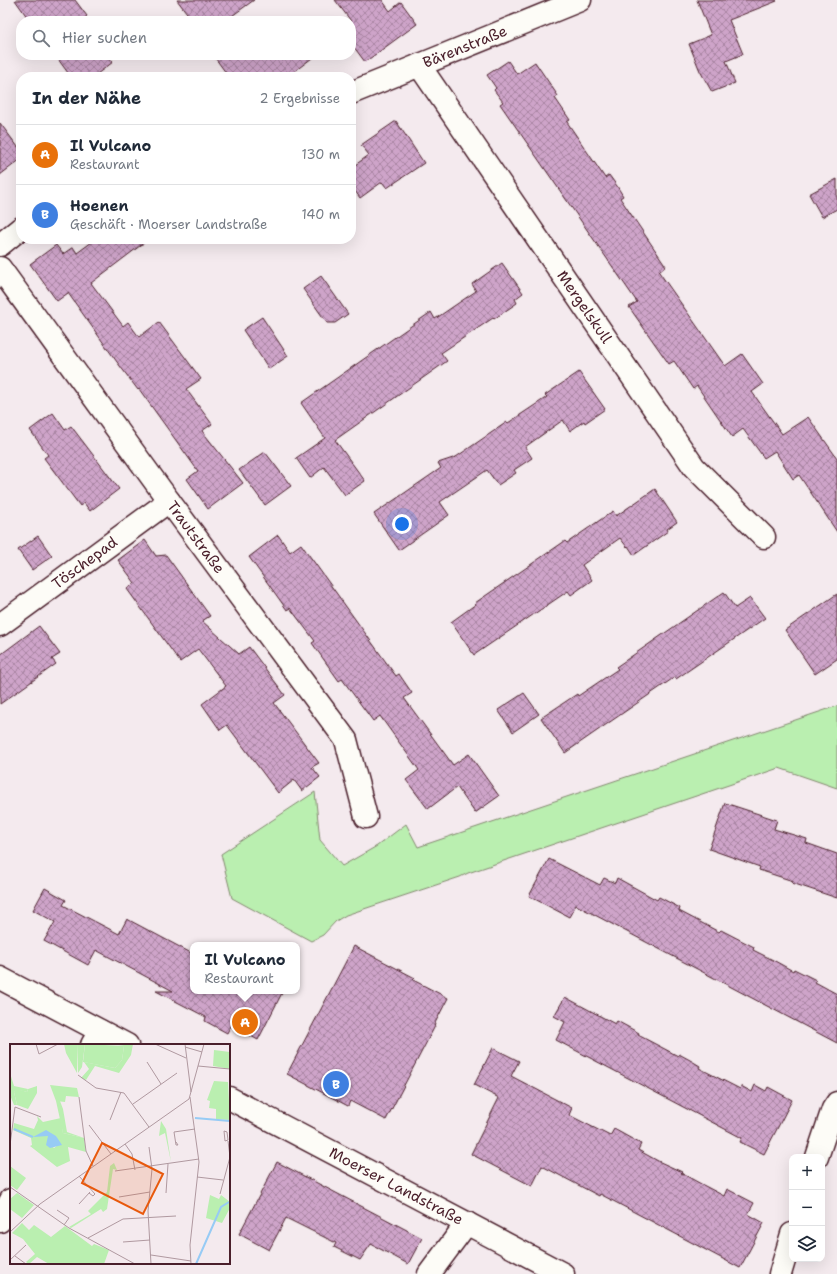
<!DOCTYPE html>
<html lang="de">
<meta charset="utf-8">
<style>
body{margin:0;font-family:"Shantell Sans",sans-serif;background:#f2f2f3;color:#1f2937}
.controls{position:absolute;right:12px;bottom:12px;display:grid;overflow:hidden;border-radius:8px;box-shadow:0 4px 16px #0002}
.controls button{width:36px;height:36px;display:grid;place-items:center;padding:0;border:0;border-bottom:1px solid #e0e1e3;background:#fff;color:#1f2937;font:20px sans-serif}
.you{position:absolute;left:402px;top:524px;width:14px;height:14px;margin:-10px;border:3px solid #fff;border-radius:50%;background:#1a73e8;box-shadow:0 0 0 6px #1a73e833}
.badge{display:grid;place-items:center;width:26px;height:26px;border-radius:50%;background:#4a1f2b;color:#fff;font-size:13px;font-weight:700}
.pin{position:absolute;translate:-50% -50%;border:2px solid #fff;box-shadow:0 1px 4px #0006}
.popup{position:absolute;left:190px;top:942px;width:110px;height:52px;box-sizing:border-box;display:grid;place-content:center;border-radius:8px;background:#fff;filter:drop-shadow(0 1px 3px #0005);font-size:13px;white-space:nowrap;color:#747a83}
.popup b{font-size:15px;color:#1f2937}
.popup::after{content:'';position:absolute;left:50%;top:100%;margin-left:-8px;border:8px solid transparent;border-top-color:#fff}
.list{margin:0;padding:0;list-style:none}
h2{display:flex;justify-content:space-between;align-items:center;height:52px;margin:0;padding:0 16px;font-size:17px}
h2 small{font-size:13px;font-weight:400;color:#747a83}
.list li{display:grid;grid-template-columns:26px 1fr auto;gap:12px;align-items:center;box-sizing:border-box;height:60px;padding:0 16px;border-top:1px solid #e0e1e3}
.list b{display:block;font-size:15px;white-space:nowrap}
.list p{margin:0;font-size:13px;white-space:nowrap;color:#747a83}
.list em{font-size:13px;font-style:normal;color:#747a83}
.icon{flex:none;width:22px;height:22px;fill:none;stroke:currentColor;stroke-width:2;stroke-linecap:round;stroke-linejoin:round}
.map{position:relative;flex:none;width:837px;height:1274px;overflow:hidden}
.search{position:absolute;background:#fff;box-shadow:0 4px 16px #0002;left:16px;top:16px;width:340px;height:44px;display:flex;align-items:center;gap:10px;box-sizing:border-box;padding:0 14px;border-radius:16px;color:#747a83;font-size:15px}
.panel{position:absolute;background:#fff;box-shadow:0 4px 16px #0002;left:16px;top:72px;width:340px;height:172px;border-radius:16px}
.map>svg:first-child{display:block}
.green{fill:#baefb0;stroke:#82876e}
.building{fill:url(#building-cross-hatch);stroke:#4a1f2b}
.lines{fill:none;stroke-linecap:round;stroke-linejoin:round}
.street-casing{stroke:#4a1f2b;stroke-width:25}
.secondary-casing{stroke:#4a1f2b;stroke-width:25}
.street{stroke:#fdfcf7;stroke-width:22}
.secondary{stroke:#fdfcf7;stroke-width:22}
.labels{text-anchor:middle;dominant-baseline:central;stroke-width:3.5;stroke-linejoin:round;paint-order:stroke}
.street-label{font-size:15px;fill:#4a1f2b;stroke:#fdfcf7}
.inset-river{fill:none;stroke:#97cbf5;stroke-width:2}
.inset-road{fill:none;stroke:#b099a0;stroke-width:1}
.view{fill:#e8590c;fill-opacity:0.15;stroke:#e8590c;stroke-width:2}
.inset-edge{fill:none;stroke:#4a1f2b;stroke-width:2}
</style>
<div class="map">
<svg width="837" height="1274" viewBox="0 0 837 1274">
<defs>
<pattern id="building-cross-hatch" width="8" height="8" patternUnits="userSpaceOnUse"><rect width="8" height="8" fill="#cea4c9"/><path d="M0 0l8 8M0 8l8-8" fill="none" stroke="#a985a3"/></pattern>
</defs>
<rect width="100%" height="100%" fill="#f4eaee"/>
<filter id="ink" filterUnits="userSpaceOnUse"><feTurbulence type="fractalNoise" baseFrequency=".025" numOctaves="2"/><feDisplacementMap in="SourceGraphic" scale="8" xChannelSelector="R" yChannelSelector="G"/><feConvolveMatrix kernelMatrix="1 2 1 2 8 2 1 2 1" color-interpolation-filters="sRGB"/></filter>
<g filter="url(#ink)">
<polygon class="green" points="837,706 837,788 779,768 468,873 460,877 346,915 336,921 323,935 311,941 232,898 221,854 315,792 320,840 342,866 377,846 406,824 418,847"/>
<g class="building">
<polygon points="15,0 75,0 87,16 81,21 30,21"/>
<polygon points="177,0 254,0 225,21 193,21"/>
<polygon points="335,0 382,0 390,11 401,2 417,24 365,62 351,43 351,21"/>
<polygon points="697,0 776,0 777,1 729,20 743,54 726,61 735,83 712,92 700,71 689,44 711,35"/>
<polygon points="55,55 107,55 113,62 93,77 71,77"/>
<polygon points="213,55 316,55 287,77 229,77"/>
<polygon points="508,61 517,74 535,62 558,96 555,98 570,120 567,122 605,178 609,175 617,186 623,196 620,198 666,266 659,272 725,366 742,354 763,384 752,392 782,434 808,417 837,458 837,532 799,475 793,479 775,451 764,458 743,429 732,437 697,386 693,389 674,361 669,364 629,307 637,302 500,104 503,102 494,90 496,88 487,75"/>
<polygon points="396,121 424,163 387,188 382,182 360,198 353,188 351,183 351,168 369,155 361,145"/>
<polygon points="0,123 21,151 21,159 0,175"/>
<polygon points="837,179 837,209 822,217 809,194"/>
<polygon points="96,239 149,239 91,283 123,326 128,322 139,337 159,322 201,379 186,389 212,424 202,431 243,483 208,509 187,479 198,471 139,389 138,390 117,362 68,293 57,301 30,264 56,245 63,254 73,247 77,253"/>
<polygon points="502,263 523,293 515,299 517,303 494,319 493,318 441,353 447,361 335,440 365,481 345,495 324,467 310,478 296,458 325,438 301,403 431,312 435,319 476,291 472,284"/>
<polygon points="321,276 348,314 335,323 327,323 303,289"/>
<polygon points="262,317 288,356 269,369 243,330"/>
<polygon points="579,372 605,409 585,423 584,421 570,431 563,420 525,447 532,458 514,470 516,473 498,485 487,470 440,502 449,515 399,550 374,514 441,468 438,463 456,457 507,422 508,423 547,397 545,395"/>
<polygon points="53,413 65,430 71,426 119,489 90,511 84,503 80,506 44,458 48,455 30,430"/>
<polygon points="265,452 291,486 265,505 239,470"/>
<polygon points="655,489 677,522 667,529 668,531 634,555 628,546 627,547 620,538 582,565 592,580 571,595 568,591 474,655 451,622 476,604 475,603 565,541 567,543 613,511 616,516"/>
<polygon points="278,535 290,552 301,544 396,676 399,674 412,693 404,698 453,765 469,754 499,796 475,813 457,787 428,809 406,780 419,770 380,716 373,721 342,679 339,681 312,643 315,641 290,608 287,610 249,557"/>
<polygon points="38,536 52,556 32,570 18,550"/>
<polygon points="145,540 156,556 166,555 210,616 202,621 239,654 249,647 285,695 274,703 319,763 312,767 320,777 302,791 294,780 278,793 227,725 220,730 202,704 226,686 198,649 180,662 127,589 135,583 118,560"/>
<polygon points="724,592 735,608 750,598 765,618 676,679 675,677 565,753 541,718 577,694 578,696 618,669 616,667"/>
<polygon points="837,594 837,659 815,674 785,630"/>
<polygon points="39,626 60,654 52,659 56,664 0,704 0,655"/>
<polygon points="524,693 539,714 513,732 498,710"/>
<polygon points="725,803 777,820 774,829 807,839 806,843 837,854 837,898 792,883 793,881 759,870 760,867 709,849"/>
<polygon points="549,859 600,885 604,878 615,883 617,878 657,900 659,897 680,908 679,911 700,922 719,932 721,930 754,947 753,950 773,960 793,971 794,969 816,980 815,982 837,994 837,1043 576,905 569,917 529,896"/>
<polygon points="45,888 66,900 63,905 119,934 127,919 193,954 193,991 283,991 258,1040 231,1025 227,1033 205,1021 206,1017 156,991 173,991 96,950 88,965 44,941 55,922 33,910"/>
<polygon points="354,946 415,978 413,980 448,998 434,1025 435,1026 386,1120 350,1101 348,1106 287,1074"/>
<polygon points="565,997 615,1024 617,1021 639,1033 638,1035 678,1056 679,1054 690,1060 700,1066 699,1068 740,1089 741,1086 752,1092 755,1085 766,1091 768,1087 792,1100 764,1154 740,1142 742,1138 556,1040 565,1022 554,1016"/>
<polygon points="493,1048 519,1061 511,1076 572,1108 569,1115 610,1136 614,1129 641,1144 638,1150 658,1161 682,1172 681,1173 703,1185 724,1196 727,1189 754,1203 748,1214 764,1223 740,1268 600,1194 599,1196 542,1166 532,1186 471,1154 499,1098 474,1085"/>
<polygon points="277,1162 422,1238 408,1264 371,1244 360,1260 334,1247 336,1243 286,1218 269,1250 239,1234"/>
</g>
<g class="lines">
<defs>
<g id="street">
<path id="s1" d="M 419,65 L 694,467 L 764,537"/>
<path id="s2" d="M 351,93 L 580,0"/>
<polyline points="0,245 21,228"/>
<path id="s3" d="M 0,268 L 169,501 L 346,740 L 366,817"/>
<path id="s4" d="M 0,625 L 169,501"/>
<polyline points="92,1045 100,1031"/>
<polyline points="817,1157 833,1109 837,1103"/>
<polyline points="0,1221 11,1200"/>
<polyline points="429,1274 467,1223"/>
<polyline points="780,1274 792,1234"/>
</g>
<g id="secondary">
<polyline points="0,978 127,1045"/>
<path id="s5" d="M 229,1098 L 563,1274"/>
</g>
</defs>
<use href="#street" class="street-casing"/>
<use href="#secondary" class="secondary-casing"/>
<use href="#street" class="street"/>
<use href="#secondary" class="secondary"/>
</g>
</g>
<g class="labels">
<g class="street-label">
<text stroke="none"><textPath href="#s2" startOffset="123">Bärenstraße</textPath></text>
<text stroke="none"><textPath href="#s1" startOffset="293">Mergelskull</textPath></text>
<text stroke="none"><textPath href="#s3" startOffset="333">Trautstraße</textPath></text>
<text stroke="none"><textPath href="#s4" startOffset="105">Töschepad</textPath></text>
<text stroke="none"><textPath href="#s5" startOffset="189">Moerser Landstraße</textPath></text>
</g>
</g>
<g transform="translate(10 1044)">
<rect width="220" height="220" fill="#f4eaee"/>
<path d="M 54,0 L 68,0 L 67,29 L 56,9 ZM 75,0 L 114,2 L 112,16 L 105,24 L 73,18 ZM 204,6 L 220,8 L 220,25 L 203,22 ZM 40,41 L 67,44 L 69,53 L 56,52 L 55,58 L 46,57 ZM 27,42 L 27,49 L 18,65 L 7,61 L 4,48 L 7,45 L 17,48 L 18,45 ZM 27,72 L 33,78 L 51,74 L 53,89 L 74,94 L 76,108 L 58,103 L 60,117 L 47,123 L 20,102 L 22,101 L 21,94 L 3,86 L 4,79 L 24,85 L 28,76 ZM 33,91 L 46,92 L 48,101 L 44,104 L 38,98 L 38,92 ZM 151,77 L 156,85 L 161,118 L 155,89 L 149,92 ZM 104,119 L 107,126 L 103,125 L 97,165 L 93,168 L 91,165 L 61,184 L 59,183 L 81,170 L 78,167 L 97,148 L 100,122 ZM 200,151 L 209,155 L 211,151 L 220,158 L 220,164 L 212,179 L 196,174 ZM 12,179 L 19,186 L 24,181 L 41,193 L 55,182 L 82,202 L 84,200 L 99,206 L 94,220 L 39,220 L 27,213 L 19,220 L 16,218 L 25,210 L 13,195 L 2,189 Z" fill="#baefb0" fill-rule="evenodd"/>
<path d="M 68,0 L 75,0 L 72,23 L 68,29 ZM 101,0 L 123,0 L 121,11 L 109,29 L 85,22 L 76,36 L 71,34 L 79,25 L 74,18 L 105,24 L 112,16 L 114,2 ZM 0,29 L 4,42 L 18,45 L 17,48 L 8,46 L 4,48 L 7,61 L 4,61 L 0,51 ZM 46,57 L 50,57 L 53,65 L 57,88 L 74,94 L 53,89 ZM 0,122 L 16,134 L 7,146 L 0,141 Z" fill="#baefb0"/>
<path d="M 204,37 L 218,38 L 220,76 L 206,75 L 206,65 L 199,64 L 200,57 L 197,56 Z" fill="#baefb0"/>
<path d="M 7,149 L 24,161 L 12,174 L 0,165 L 0,155 Z" fill="#baefb0"/>
<path d="M 36,86 L 46,92 L 52,101 L 40,104 L 36,101 L 38,92 L 23,93 Z" fill="#97cbf5"/>
<path class="inset-river" d="M 185,74 L 220,77M 4,85 L 23,93M 186,220 L 211,163 L 219,158"/>
<path class="inset-road" d="M 26,0 L 29,10 L 48,0M 145,0 L 176,14M 175,0 L 181,48M 175,3 L 192,8M 137,18 L 151,40M 188,22 L 220,25M 68,31 L 86,44 L 114,49 L 139,83M 69,53 L 76,107 L 83,122M 180,53 L 189,118 L 180,201 L 181,220M 123,60 L 167,29M 100,76 L 111,48M 79,81 L 101,110M 214,87 L 217,88 L 218,96 L 215,97 ZM 166,98 L 168,101 L 166,101 L 164,88 L 185,85M 115,100 L 122,110 L 125,126M 0,101 L 5,63 L 31,73M 139,103 L 142,125 L 138,167 L 141,220M 105,127 L 189,115M 69,132 L 85,150 L 83,152 L 79,149M 187,133 L 213,136M 0,143 L 59,184 L 125,220M 156,149 L 158,120M 210,150 L 220,113 L 218,97M 109,153 L 140,148M 69,160 L 80,148M 47,166 L 59,174 L 54,181M 0,188 L 30,160 L 179,55 L 194,0M 78,194 L 113,175 L 166,172M 113,198 L 140,196M 141,211 L 181,217M 5,212 L 16,220M 0,216 L 16,201"/>
<path class="view" d="M 92,99 L 153,130 L 133,170 L 72,139 Z"/>
<rect width="220" height="220" class="inset-edge"/>
</g>
</svg>
<div class="controls">
<button>+</button>
<button>−</button>
<button><svg class="icon" aria-label="layers" viewBox="0 0 24 24"><path d="M12 4l9 5-9 5-9-5zM3 14l9 5 9-5"/></svg></button>
</div>
<div class="you"></div>
<div class="pin badge" style="left:245px;top:1022px;background:#e8710a">A</div>
<div class="popup"><b>Il Vulcano</b>Restaurant</div>
<div class="pin badge" style="left:336px;top:1084px;background:#3f7fe0">B</div>
<div class="search"><svg class="icon" aria-label="search" viewBox="0 0 24 24"><circle cx="10" cy="10" r="6"/><path d="M15 15l6 6"/></svg>Hier suchen</div>
<section class="panel">
<h2>In der Nähe<small>2 Ergebnisse</small></h2>
<ul class="list">
<li><span class="badge" style="background:#e8710a">A</span><div><b>Il Vulcano</b><p>Restaurant</p></div><em>130 m</em></li>
<li><span class="badge" style="background:#3f7fe0">B</span><div><b>Hoenen</b><p>Geschäft · Moerser Landstraße</p></div><em>140 m</em></li>
</ul>
</section>
</div>
